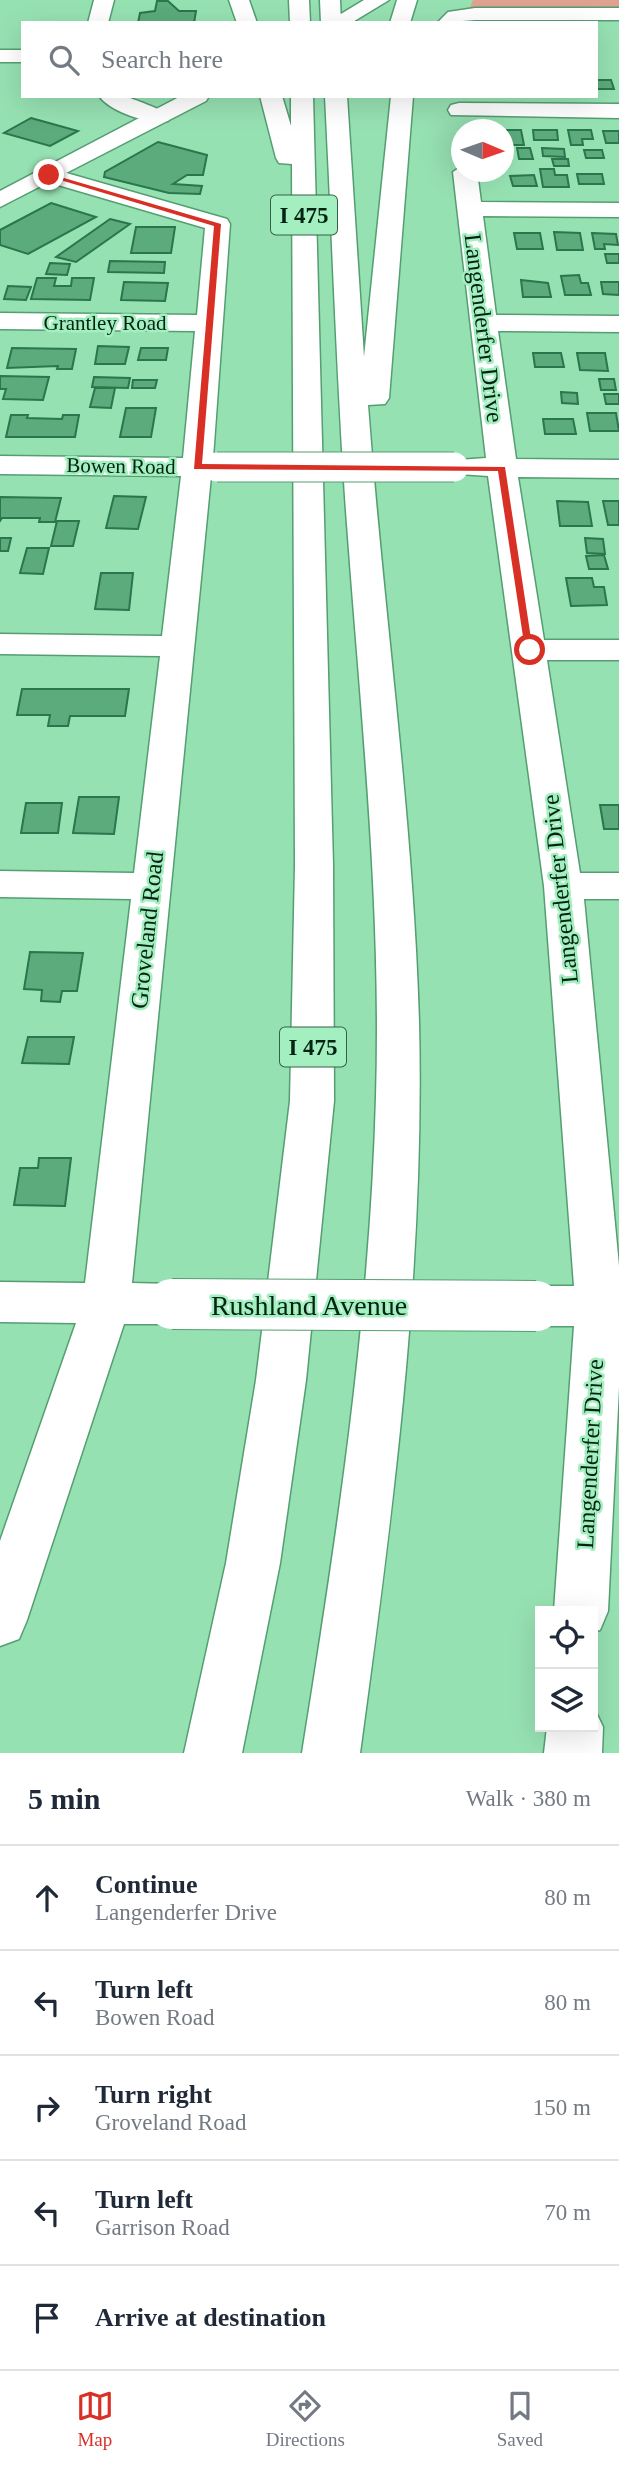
<!DOCTYPE html>
<meta charset="utf-8">
<style>
body{margin:0;font-family:Georgia,serif;background:#f2f2f3;color:#1f2937}
.controls{position:absolute;right:21px;bottom:21px;display:grid;overflow:hidden;border-radius:0px;box-shadow:0 7px 28px #0002}
.controls button{width:63px;height:63px;display:grid;place-items:center;padding:0;border:0;border-bottom:2px solid #e0e1e3;background:#fff;color:#1f2937;font:35px sans-serif}
.compass{position:absolute;left:451px;top:119px;width:63px;height:63px;border-radius:50%;background:#fff;box-shadow:0 7px 28px #0002;rotate:92deg}
.stop{position:absolute;width:21px;height:21px;margin:-16px;border:5px solid #d93025;border-radius:50%;background:#fff}
.stop.end{background:#d93025;border-color:#fff;box-shadow:0 2px 7px #0008}
.list{margin:0;padding:0;list-style:none}
h2{display:flex;justify-content:space-between;align-items:center;height:91px;margin:0;padding:0 28px;font-size:30px}
h2 small{font-size:23px;font-weight:400;color:#747a83}
.list li{display:grid;grid-template-columns:46px 1fr auto;gap:21px;align-items:center;box-sizing:border-box;height:105px;padding:0 28px;border-top:2px solid #e0e1e3}
.list b{display:block;font-size:26px;white-space:nowrap}
.list p{margin:0;font-size:23px;white-space:nowrap;color:#747a83}
.list em{font-size:23px;font-style:normal;color:#747a83}
.icon{flex:none;width:38px;height:38px;fill:none;stroke:currentColor;stroke-width:2;stroke-linecap:round;stroke-linejoin:round}
.map{position:relative;flex:none;width:619px;height:1753px;overflow:hidden}
.search{position:absolute;background:#fff;box-shadow:0 7px 28px #0002;left:21px;right:21px;top:21px;height:77px;display:flex;align-items:center;gap:18px;box-sizing:border-box;padding:0 24px;border-radius:0px;color:#747a83;font-size:26px}
.sheet{height:616px;background:#fff}
nav{display:flex;justify-content:space-around;align-items:center;box-sizing:border-box;height:98px;border-top:2px solid #e0e1e3;background:#fff;font-size:19px;color:#747a83}
nav a{display:grid;justify-items:center;gap:4px}
nav .on{color:#d93025}
.map>svg:first-child{display:block}
.green{fill:#dfa190}
.building{fill:#5bab7c;stroke:#2a764d;stroke-width:2}
.lines{fill:none;stroke-linecap:round;stroke-linejoin:round}
.minor-casing{stroke:#549e72;stroke-width:3}
.major-casing{stroke:#549e72;stroke-width:3}
.highway-casing{stroke:#549e72;stroke-width:3}
.minor{fill:#fff;fill-rule:evenodd}
.major{fill:#fff;fill-rule:evenodd}
.highway{fill:#fff;fill-rule:evenodd}
.minor-bridge-far1-casing{stroke:#549e72;stroke-width:31;stroke-linecap:butt}
.minor-bridge-casing{stroke:#549e72;stroke-width:52;stroke-linecap:butt}
.minor-bridge-far1{stroke:#fff;stroke-width:29}
.minor-bridge{stroke:#fff;stroke-width:50}
.route{fill:#d93025}
.labels{text-anchor:middle;dominant-baseline:central;stroke-width:5;stroke-linejoin:round;paint-order:stroke}
.far-street-label{font-size:21px;fill:#042413;stroke:#a3efbf}
.shield{fill:#a3efbf;stroke:#346147;stroke-width:2}
.shield-label{font-size:23px;font-weight:bold;fill:#042413}
.street-label{font-size:24px;fill:#042413;stroke:#a3efbf}
.near-street-label{font-size:28px;fill:#042413;stroke:#a3efbf}
</style>
<div class="map">
<svg width="619" height="1753" viewBox="0 0 619 1753">
<rect width="100%" height="100%" fill="#96e1b2"/>
<polygon class="green" points="473,0 619,0 619,11 469,10"/>
<g class="building">
<polygon points="157,1 168,1 179,11 196,11 194,23 138,23 140,13 155,11"/>
<polygon points="596,80 611,80 614,89 596,89"/>
<polygon points="31,118 78,131 50,146 4,133"/>
<polygon points="504,130 521,130 524,145 504,145"/>
<polygon points="533,130 557,130 558,140 534,140"/>
<polygon points="568,130 591,130 593,139 582,139 583,145 571,145"/>
<polygon points="603,131 619,131 619,143 606,143"/>
<polygon points="158,142 207,155 203,175 187,175 173,184 202,186 200,194 169,193 104,177 105,172"/>
<polygon points="517,148 530,148 533,159 519,159"/>
<polygon points="542,148 564,149 565,157 543,156"/>
<polygon points="584,150 602,150 604,158 586,158"/>
<polygon points="552,159 568,159 569,166 554,166"/>
<polygon points="540,169 554,169 555,175 567,175 569,187 543,187"/>
<polygon points="577,174 602,174 604,184 579,184"/>
<polygon points="534,175 537,186 513,186 510,176"/>
<polygon points="51,203 96,217 28,254 0,245 0,230"/>
<polygon points="110,219 130,224 76,262 56,257"/>
<polygon points="136,227 175,227 171,253 131,253"/>
<polygon points="554,232 580,233 583,250 557,250"/>
<polygon points="514,233 540,233 543,249 517,249"/>
<polygon points="592,233 616,234 618,245 604,244 605,249 595,249"/>
<polygon points="605,254 619,254 619,263 607,263"/>
<polygon points="110,261 165,262 164,273 108,272"/>
<polygon points="50,263 70,264 67,275 46,274"/>
<polygon points="579,275 581,283 588,283 591,295 565,295 561,276"/>
<polygon points="37,278 56,278 54,286 71,286 72,278 94,278 90,300 31,299"/>
<polygon points="521,280 548,283 551,297 523,297"/>
<polygon points="124,282 168,283 165,301 121,300"/>
<polygon points="601,282 619,282 619,295 603,294"/>
<polygon points="8,286 31,287 26,300 4,299"/>
<polygon points="98,346 129,347 125,364 95,364"/>
<polygon points="12,348 76,349 72,369 57,369 58,366 7,368"/>
<polygon points="141,348 168,348 166,360 138,360"/>
<polygon points="533,353 561,353 564,367 535,367"/>
<polygon points="577,353 605,353 608,371 580,370"/>
<polygon points="0,376 49,377 43,400 3,399 6,389 0,389"/>
<polygon points="94,377 130,378 128,388 92,387"/>
<polygon points="599,379 614,379 616,390 601,390"/>
<polygon points="133,380 157,380 155,388 132,388"/>
<polygon points="95,388 115,388 111,408 90,407"/>
<polygon points="561,392 577,393 578,404 562,403"/>
<polygon points="604,394 619,394 619,404 606,404"/>
<polygon points="126,408 156,408 151,437 120,437"/>
<polygon points="587,413 616,413 619,431 590,431"/>
<polygon points="11,415 28,415 27,418 62,419 63,415 79,415 75,437 6,437"/>
<polygon points="543,419 573,419 576,434 545,434"/>
<polygon points="114,496 146,497 138,529 106,528"/>
<polygon points="0,497 61,498 55,522 39,522 40,518 2,518 0,521"/>
<polygon points="557,501 588,502 592,526 560,526"/>
<polygon points="603,501 619,501 619,525 608,525"/>
<polygon points="57,521 79,521 73,546 51,546"/>
<polygon points="0,538 11,538 8,551 0,551"/>
<polygon points="585,538 603,539 605,554 587,553"/>
<polygon points="27,548 49,548 43,574 20,573"/>
<polygon points="604,555 608,569 589,569 586,556"/>
<polygon points="101,573 133,573 129,610 95,609"/>
<polygon points="566,578 592,578 594,587 604,587 607,605 571,606"/>
<polygon points="22,689 129,689 125,716 70,716 68,726 48,726 50,715 17,715"/>
<polygon points="79,797 119,797 114,834 73,833"/>
<polygon points="26,803 62,803 58,833 21,833"/>
<polygon points="600,805 619,805 619,829 604,829"/>
<polygon points="30,952 83,953 77,991 62,991 60,1002 41,1001 42,990 24,989"/>
<polygon points="28,1037 74,1037 69,1064 22,1063"/>
<polygon points="39,1158 71,1158 65,1206 14,1205 20,1168 38,1168"/>
</g>
<g class="lines">
<defs>
<g id="minor">
<polygon points="94,0 114,0 108,23 88,23"/>
<polygon points="475,8 619,8 619,20 475,20 437,23 448,12"/>
<rect x="0" y="50" width="23" height="12"/>
<path d="M 99,96 C 107,96 116,95 123,96 C 129,97 168,112 171,116 L 168,121 C 149,125 111,112 99,96 Z"/>
<polygon points="459,103 619,104 619,118 451,115 448,110 451,105"/>
<polygon points="462,166 462,172 477,172 481,202 619,203 619,217 483,216 496,315 619,316 619,332 498,331 516,459 619,460 619,478 518,477 544,640 619,640 619,660 547,660 580,873 619,873 619,899 584,899 619,1266 619,1387 608,1611 600,1630 593,1632 593,1611 554,1611 574,1326 536,1326 519,1320 512,1306 519,1292 536,1286 574,1286 544,886 488,476 444,473 439,467 444,461 486,458 453,172"/>
<polygon points="49,168 227,219 230,224 213,458 227,461 232,467 227,473 211,476 132,1283 172,1284 189,1290 196,1304 189,1318 172,1324 124,1324 27,1620 19,1639 0,1646 0,1541 76,1323 0,1322 0,1282 85,1283 131,899 0,897 0,871 134,873 160,656 0,654 0,634 162,636 181,476 0,474 0,456 183,458 195,331 0,329 0,313 197,315 205,228 41,180 37,175 41,170"/>
<polygon points="593,1706 603,1727 602,1753 544,1753 547,1727 593,1727"/>
</g>
<g id="major">
<polygon points="364,0 389,0 351,23 326,23"/>
<polygon points="181,96 209,96 206,101 0,207 0,191"/>
</g>
<g id="highway">
<polygon points="229,0 249,0 257,23 237,23"/>
<polygon points="289,0 309,0 310,23 290,23"/>
<polygon points="320,0 340,0 341,23 321,23"/>
<polygon points="397,0 417,0 410,23 390,23"/>
<polygon points="260,96 282,96 291,126 291,96 313,96 333,865 334,1101 306,1380 280,1563 242,1753 184,1753 226,1563 256,1380 290,1101 295,865 292,164 279,163 276,158"/>
<path d="M 325,96 L 347,96 L 364,357 L 391,96 L 413,96 L 389,398 L 385,404 L 368,405 C 383,610 413,815 419,1022 C 425,1267 393,1511 360,1753 L 302,1753 C 337,1536 370,1318 376,1097 C 382,897 359,697 345,497 C 336,364 332,230 325,96 Z"/>
</g>
</defs>
<use href="#minor" class="minor-casing"/>
<use href="#major" class="major-casing"/>
<use href="#highway" class="highway-casing"/>
<use href="#minor" class="minor"/>
<use href="#major" class="major"/>
<use href="#highway" class="highway"/>
<defs>
<polyline id="minor-bridge-far1" points="217,467 454,467"/>
<polyline id="minor-bridge" points="172,1304 536,1306"/>
</defs>
<use href="#minor-bridge-far1" class="minor-bridge-far1-casing"/>
<use href="#minor-bridge" class="minor-bridge-casing"/>
<use href="#minor-bridge-far1" class="minor-bridge-far1"/>
<use href="#minor-bridge" class="minor-bridge"/>
</g>
<polygon class="route" points="47,173 221,224 202,464 505,467 533,652 525,650 498,471 194,469 214,226 47,176"/>
<g class="labels">
<g class="far-street-label">
<text x="105" y="323">Grantley Road</text>
<text transform="translate(121 466) rotate(1)">Bowen Road</text>
</g>
<g class="shield">
<rect x="271" y="195.5" width="66" height="39" rx="5"/>
<rect x="280" y="1027.5" width="66" height="39" rx="5"/>
</g>
<g class="shield-label">
<text x="304" y="215">I 475</text>
<text x="313" y="1047">I 475</text>
</g>
<g class="street-label">
<text transform="translate(484 328) rotate(83)">Langenderfer Drive</text>
<text transform="translate(560 889) rotate(-96)">Langenderfer Drive</text>
<text transform="translate(147 930) rotate(-84)">Groveland Road</text>
<text transform="translate(590 1454) rotate(-87)">Langenderfer Drive</text>
</g>
<g class="near-street-label">
<text x="309" y="1305">Rushland Avenue</text>
</g>
</g>
</svg>
<div class="controls">
<button><svg class="icon" aria-label="locate" viewBox="0 0 24 24"><circle cx="12" cy="12" r="6"/><path d="M12 2v4M12 18v4M2 12h4M18 12h4"/></svg></button>
<button><svg class="icon" aria-label="layers" viewBox="0 0 24 24"><path d="M12 4l9 5-9 5-9-5zM3 14l9 5 9-5"/></svg></button>
</div>
<svg class="compass" viewBox="-18 -18 36 36"><path d="M0-13l5 13h-10z" fill="#e53935"/><path d="M0 13l5-13h-10z" fill="#747a83"/></svg>
<div class="stop" style="left:530px;top:650px"></div>
<div class="stop end" style="left:49px;top:175px"></div>
<div class="search"><svg class="icon" aria-label="search" viewBox="0 0 24 24"><circle cx="10" cy="10" r="6"/><path d="M15 15l6 6"/></svg>Search here</div>
</div>
<section class="sheet">
<h2>5 min<small>Walk · 380 m</small></h2>
<ul class="list">
<li><svg class="icon" aria-label="ahead" viewBox="0 0 24 24"><path d="M12 20V5M6 11l6-6 6 6"/></svg><div><b>Continue</b><p>Langenderfer Drive</p></div><em>80 m</em></li>
<li><svg class="icon" aria-label="left" viewBox="0 0 24 24"><path d="M17 20v-9H6M10 6l-5 5 5 5"/></svg><div><b>Turn left</b><p>Bowen Road</p></div><em>80 m</em></li>
<li><svg class="icon" aria-label="right" viewBox="0 0 24 24"><path d="M7 20v-9h11M14 6l5 5-5 5"/></svg><div><b>Turn right</b><p>Groveland Road</p></div><em>150 m</em></li>
<li><svg class="icon" aria-label="left" viewBox="0 0 24 24"><path d="M17 20v-9H6M10 6l-5 5 5 5"/></svg><div><b>Turn left</b><p>Garrison Road</p></div><em>70 m</em></li>
<li><svg class="icon" aria-label="arrive" viewBox="0 0 24 24"><path d="M6 21V4h12l-3 4 3 4H6"/></svg><div><b>Arrive at destination</b></div></li>
</ul>
</section>
<nav>
<a class="on"><svg class="icon" aria-label="map" viewBox="0 0 24 24"><path d="M3 6l6-2 6 2 6-2v14l-6 2-6-2-6 2zM9 4v14M15 6v14"/></svg>Map</a>
<a><svg class="icon" aria-label="directions" viewBox="0 0 24 24"><path d="M12 3l9 9-9 9-9-9zM9 14v-3h6M13 9l2 2-2 2"/></svg>Directions</a>
<a><svg class="icon" aria-label="saved" viewBox="0 0 24 24"><path d="M7 4h10v16l-5-4-5 4z"/></svg>Saved</a>
</nav>
